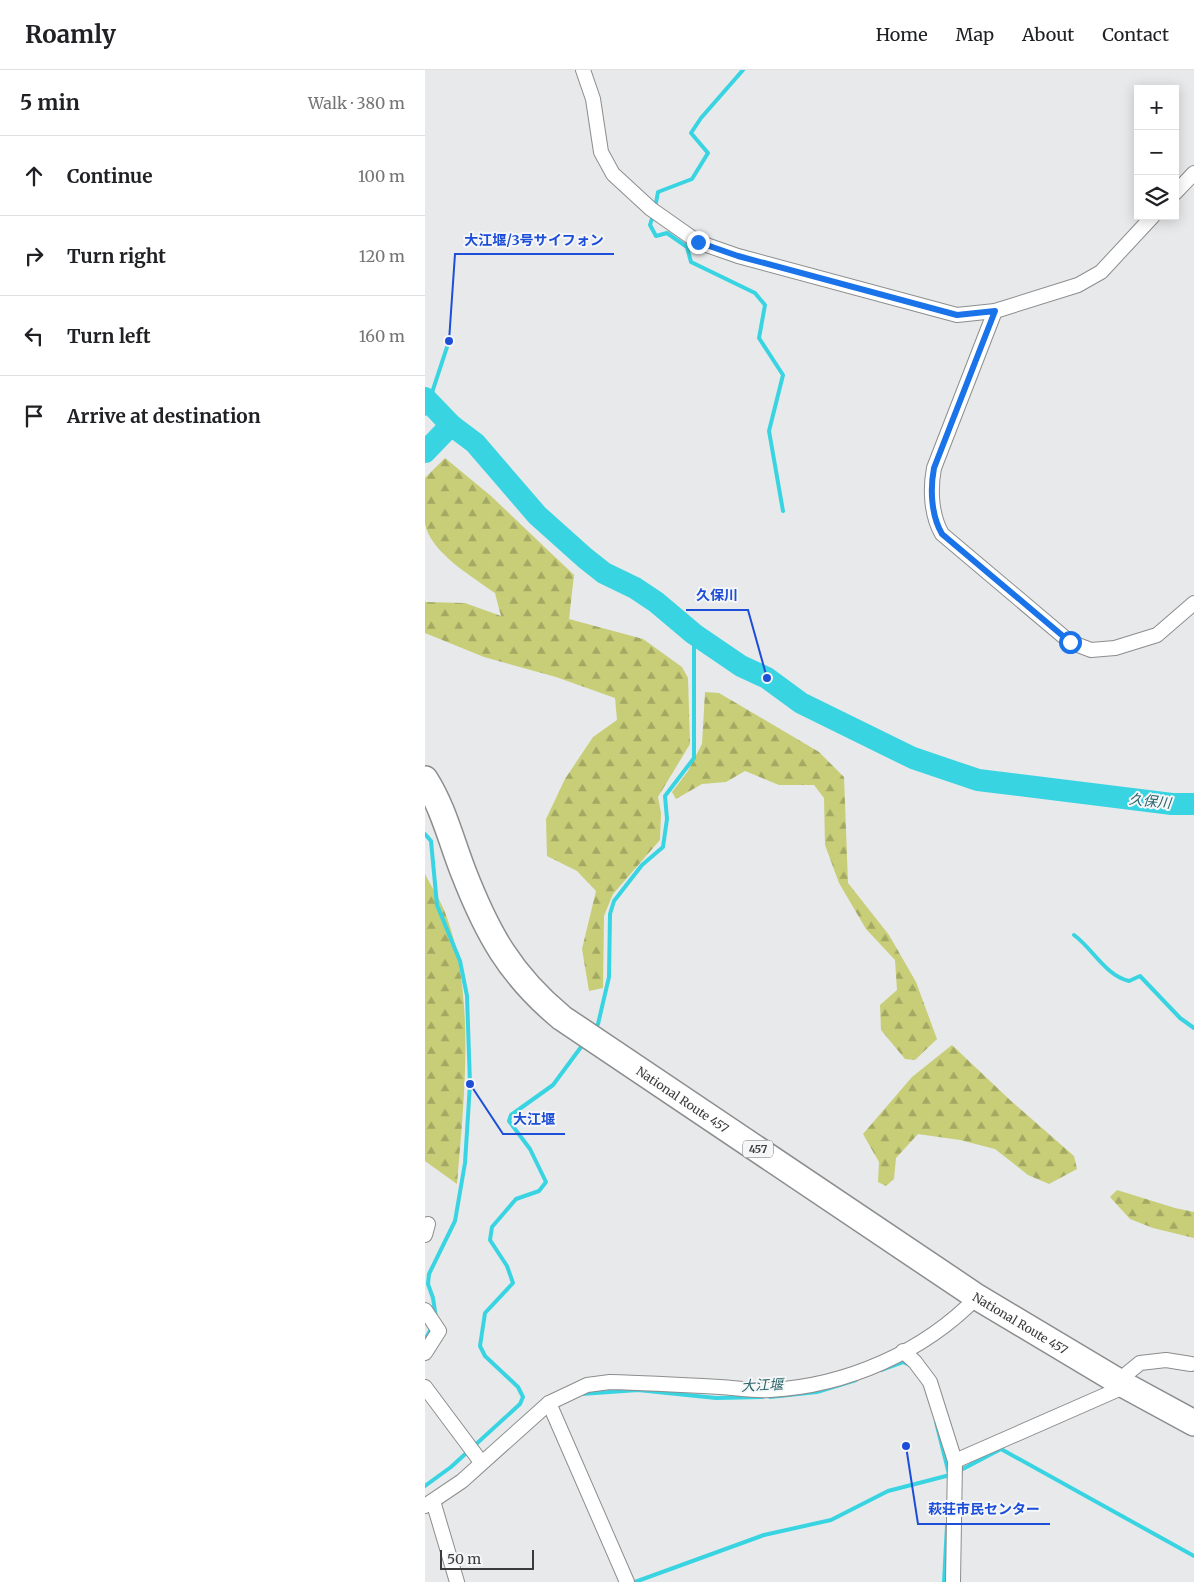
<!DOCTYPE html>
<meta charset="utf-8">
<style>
body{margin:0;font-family:Merriweather,"Noto Sans JP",serif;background:#f2f2f2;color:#202124}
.controls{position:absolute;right:15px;top:15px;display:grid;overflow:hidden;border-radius:0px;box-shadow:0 2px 12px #0003}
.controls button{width:45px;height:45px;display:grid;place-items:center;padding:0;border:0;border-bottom:1px solid #e0e0e0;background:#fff;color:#202124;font:25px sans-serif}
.scale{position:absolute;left:15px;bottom:12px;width:94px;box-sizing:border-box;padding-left:5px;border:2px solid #3a3b3b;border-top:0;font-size:14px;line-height:18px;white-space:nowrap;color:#3a3b3b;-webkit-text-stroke:4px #f5f6f8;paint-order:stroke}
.stop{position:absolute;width:15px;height:15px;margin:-11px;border:4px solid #1a73e8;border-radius:50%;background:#fff}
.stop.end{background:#1a73e8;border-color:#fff;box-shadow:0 1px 5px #0008}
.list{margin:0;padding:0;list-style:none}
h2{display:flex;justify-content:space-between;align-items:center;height:65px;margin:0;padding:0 20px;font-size:21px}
h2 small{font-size:16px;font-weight:400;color:#757577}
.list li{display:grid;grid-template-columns:32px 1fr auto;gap:15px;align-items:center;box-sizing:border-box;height:80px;padding:0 20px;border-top:1px solid #e0e0e0}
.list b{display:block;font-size:19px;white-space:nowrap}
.list em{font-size:16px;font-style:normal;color:#757577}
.icon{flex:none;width:28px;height:28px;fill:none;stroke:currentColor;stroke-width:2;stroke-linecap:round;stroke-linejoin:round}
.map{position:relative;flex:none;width:769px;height:1512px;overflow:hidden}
header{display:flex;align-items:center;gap:30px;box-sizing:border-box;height:70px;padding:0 25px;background:#fff;border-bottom:1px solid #e0e0e0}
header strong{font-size:24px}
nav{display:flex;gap:28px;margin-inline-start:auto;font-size:18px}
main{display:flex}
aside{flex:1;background:#fff}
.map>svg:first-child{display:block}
.forest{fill:url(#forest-firs)}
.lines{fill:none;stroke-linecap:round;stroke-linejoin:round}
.stream{stroke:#39d4e2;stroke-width:4}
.river{stroke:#39d4e2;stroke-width:22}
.street-casing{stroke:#8c8d8e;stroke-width:16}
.highway-casing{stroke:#8c8d8e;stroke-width:28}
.street{stroke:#fff;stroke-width:14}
.highway{stroke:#fff;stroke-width:25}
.route{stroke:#1a73e8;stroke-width:6}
.labels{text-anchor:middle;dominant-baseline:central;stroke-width:4;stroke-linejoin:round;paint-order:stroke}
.shield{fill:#f5f6f8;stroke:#727374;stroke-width:1}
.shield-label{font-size:11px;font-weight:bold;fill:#3a3b3b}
.street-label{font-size:12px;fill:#3a3b3b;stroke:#f5f6f8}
.water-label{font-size:14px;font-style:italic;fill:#266268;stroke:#f5f6f8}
.leader{fill:none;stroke:#1d4ed8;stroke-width:2}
.callout-dot{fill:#1d4ed8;stroke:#f5f6f8;stroke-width:2}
.callout-label{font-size:14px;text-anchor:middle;font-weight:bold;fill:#1d4ed8;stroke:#f5f6f8;stroke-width:4;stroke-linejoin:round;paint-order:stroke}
</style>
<header>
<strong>Roamly</strong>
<nav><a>Home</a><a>Map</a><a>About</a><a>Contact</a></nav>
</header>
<main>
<aside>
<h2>5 min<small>Walk · 380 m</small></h2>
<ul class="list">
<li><svg class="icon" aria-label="ahead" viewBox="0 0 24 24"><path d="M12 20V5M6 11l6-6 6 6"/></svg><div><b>Continue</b></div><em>100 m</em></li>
<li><svg class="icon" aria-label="right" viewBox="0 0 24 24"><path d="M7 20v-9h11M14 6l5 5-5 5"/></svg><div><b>Turn right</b></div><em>120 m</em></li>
<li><svg class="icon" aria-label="left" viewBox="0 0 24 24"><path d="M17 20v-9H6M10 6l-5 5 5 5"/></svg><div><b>Turn left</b></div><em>160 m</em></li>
<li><svg class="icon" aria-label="arrive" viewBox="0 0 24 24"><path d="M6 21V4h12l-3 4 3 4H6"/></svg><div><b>Arrive at destination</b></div></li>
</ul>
</aside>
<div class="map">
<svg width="769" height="1512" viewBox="0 0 769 1512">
<defs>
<pattern id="forest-firs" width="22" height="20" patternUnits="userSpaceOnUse" patternTransform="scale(1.25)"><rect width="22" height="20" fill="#c7ce77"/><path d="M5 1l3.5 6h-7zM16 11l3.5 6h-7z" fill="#a3a863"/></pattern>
</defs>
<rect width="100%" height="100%" fill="#e8e9ea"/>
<g class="forest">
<path d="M 20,388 L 66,426 L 149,505 L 144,549 L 218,569 L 257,597 L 263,608 L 265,674 L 233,727 L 236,743 L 235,770 L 188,824 L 179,846 L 178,918 L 164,921 L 157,879 L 171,821 L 152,801 L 122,786 L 121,749 L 140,709 L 168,667 L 192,650 L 190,628 L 131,607 L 59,587 L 0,563 L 0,532 L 40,533 L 76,546 L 70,523 C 48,507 6,483 0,454 C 0,440 0,423 0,408 Z"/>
<polygon points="280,622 294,623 394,682 419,707 423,813 464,865 491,912 512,969 490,990 480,989 456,960 455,935 472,920 470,890 441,859 414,813 400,775 399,728 389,715 354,715 320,701 301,712 277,714 251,729 247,722 263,701 277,674"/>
<path d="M 0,804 C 7,818 16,831 21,845 C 51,925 39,1030 32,1114 L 0,1091 Z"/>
<polygon points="527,975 585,1030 649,1086 652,1099 624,1114 603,1105 570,1079 535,1070 493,1064 471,1088 469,1109 461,1116 453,1112 454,1092 438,1064 487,1007"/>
<polygon points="692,1120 750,1138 769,1142 769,1168 728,1158 705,1149 685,1127"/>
</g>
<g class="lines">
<g class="stream">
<polyline points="230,138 233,122 267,109 283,83 266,63 276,48 318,0"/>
<polyline points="228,145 225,155 231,166 242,163 262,177 266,192 330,223 340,235 334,268 358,305 344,361 358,441"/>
<polyline points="0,344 24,271"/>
<polyline points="0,764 6,771 12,835 35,891 42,926 45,1014 40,1093 30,1151 4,1204 3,1214 8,1228 11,1248"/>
<path d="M 649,865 C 668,879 680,905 704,911 L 715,906 L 755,948 L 769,958"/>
<polyline points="169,960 173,954 184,907 185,844 189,831 217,795 238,777 242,749 240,726 269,688 269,564"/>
<polyline points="0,1270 7,1257"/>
<polyline points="456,1300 478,1292 485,1295"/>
<polyline points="156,1324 213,1320 291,1328 338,1327"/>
<polyline points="345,1327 392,1322 431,1310"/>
<polyline points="511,1352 524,1404"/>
<polyline points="534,1401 576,1379 769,1486"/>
<polyline points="0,1416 26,1397 95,1334 98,1327 93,1317 60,1286 55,1276 60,1243 88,1213 82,1196 65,1170 67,1157 91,1129 114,1121 121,1112 105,1079 84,1051 86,1045 128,1015 159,973"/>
<polyline points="210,1512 339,1465 406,1450 463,1421 525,1405"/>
<polyline points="519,1512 522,1455"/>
</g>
<g class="river">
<polyline points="0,328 26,355 50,373 112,445 160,488 179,503 210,518 231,532 269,564 316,596 342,608 376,633 488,688 553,710 747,734 769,734"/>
<polyline points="0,382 26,355"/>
</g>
<defs>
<g id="street">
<polyline points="158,0 168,29 176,82 188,104 226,139 273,172 313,186 532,245 570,241 653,215 676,202 728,146"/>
<polyline points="750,123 769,103"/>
<path d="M 570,241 L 509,398 C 505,419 506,445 517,464 L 645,572 L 666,580 L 690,578 L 732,565 L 769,533"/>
<polyline points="0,1165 3,1154"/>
<polyline points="0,1240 14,1261 0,1283"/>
<polyline points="478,1281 490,1292 505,1312 530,1391 528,1512"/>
<polyline points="693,1311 715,1293 741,1290 766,1294"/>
<polyline points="0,1317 56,1392"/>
<polyline points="124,1333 202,1512"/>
<polyline points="530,1391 701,1316"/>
<polyline points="8,1431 32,1512"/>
<path d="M 0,1436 L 37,1411 L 124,1333 L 162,1315 L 185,1312 C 222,1313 259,1315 295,1317 C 312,1318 329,1321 345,1320 C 421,1316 499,1282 552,1227"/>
</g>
<g id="highway">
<path id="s1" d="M 0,709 C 18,737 26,770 38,801 C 62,863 85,905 137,948 L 552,1227 L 701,1316 L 769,1353"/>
</g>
</defs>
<use href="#street" class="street-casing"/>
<use href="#highway" class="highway-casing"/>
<use href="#street" class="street"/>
<use href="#highway" class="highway"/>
</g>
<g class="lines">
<path class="route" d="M 273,172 L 313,186 L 532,245 L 570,241 L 509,398 C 505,419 506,445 517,464 L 645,572"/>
</g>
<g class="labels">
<rect class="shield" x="318" y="1070.5" width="30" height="17" rx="4"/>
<g class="shield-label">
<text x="333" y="1079">457</text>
</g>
<g class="street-label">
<text stroke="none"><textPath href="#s1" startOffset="425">National Route 457</textPath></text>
<text stroke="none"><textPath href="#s1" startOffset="830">National Route 457</textPath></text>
</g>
<g class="water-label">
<text transform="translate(725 731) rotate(6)">久保川</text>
<text transform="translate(337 1315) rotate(-3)">大江堰</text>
</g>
</g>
<path class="leader" d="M24 271L30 184H189M342 608L323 540H261M45 1014L78 1064H140M481 1376L493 1454H625"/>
<g class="callout-dot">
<circle cx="24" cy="271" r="5"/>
<circle cx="342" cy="608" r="5"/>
<circle cx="45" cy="1014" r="5"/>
<circle cx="481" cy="1376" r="5"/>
</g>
<g class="callout-label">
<text x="109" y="175">大江堰/3号サイフォン</text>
<text x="292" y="530">久保川</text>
<text x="109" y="1054">大江堰</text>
<text x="559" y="1444">萩荘市民センター</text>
</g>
</svg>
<div class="controls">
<button>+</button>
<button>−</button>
<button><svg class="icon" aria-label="layers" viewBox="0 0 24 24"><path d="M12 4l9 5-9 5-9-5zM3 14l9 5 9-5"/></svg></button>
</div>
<div class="scale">50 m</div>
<div class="stop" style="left:645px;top:572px"></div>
<div class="stop end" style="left:273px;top:172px"></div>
</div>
</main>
